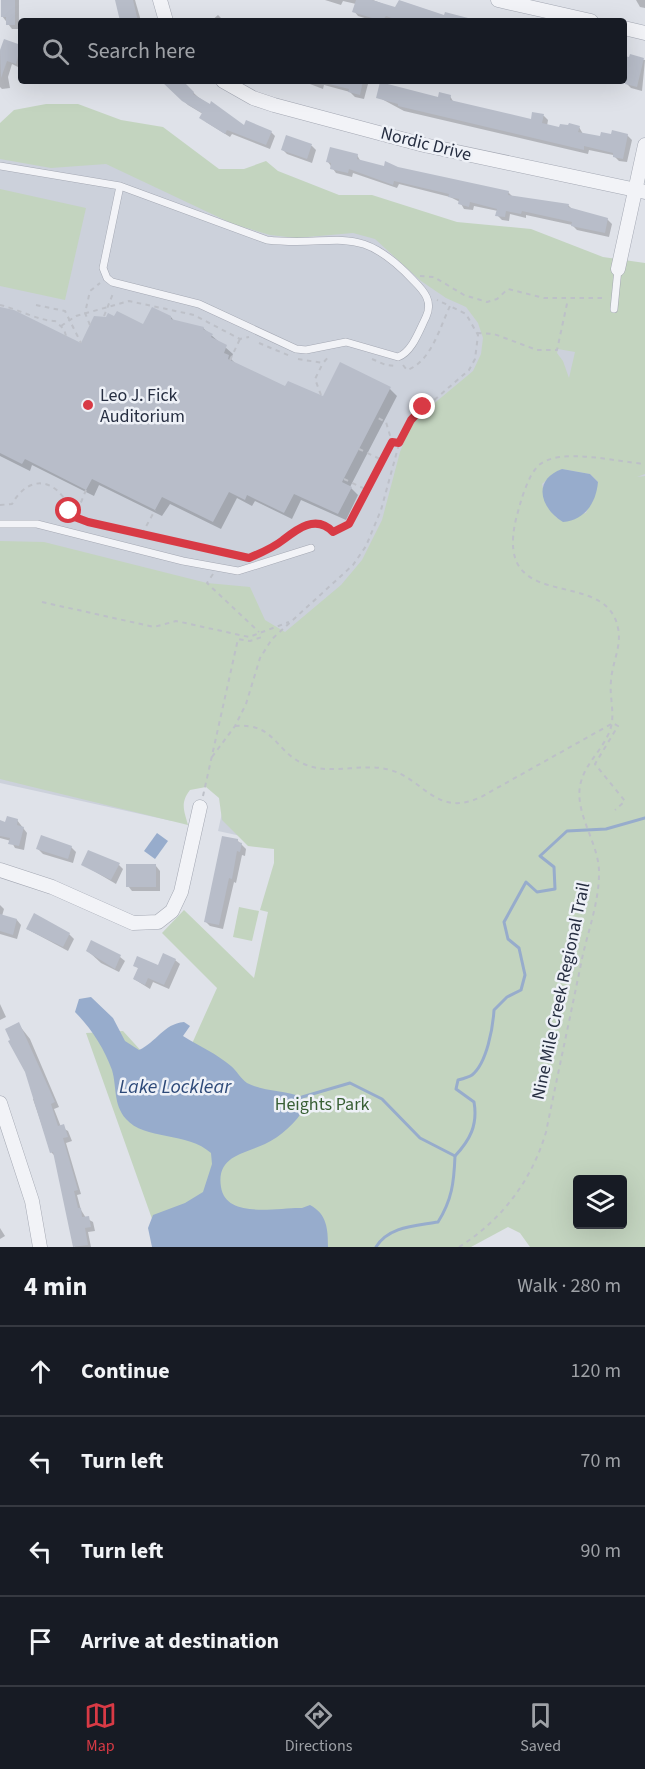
<!DOCTYPE html>
<meta charset="utf-8">
<style>
body{margin:0;font-family:"Source Sans 3",sans-serif;background:#20242c;color:#f1f3f6}
.controls{position:absolute;right:18px;bottom:18px;display:grid;overflow:hidden;border-radius:6px;box-shadow:0 6px 24px #0002}
.controls button{width:54px;height:54px;display:grid;place-items:center;padding:0;border:0;border-bottom:2px solid #363941;background:#171b24;color:#f1f3f6;font:30px sans-serif}
.stop{position:absolute;width:18px;height:18px;margin:-14px;border:4px solid #d83a45;border-radius:50%;background:#fff}
.stop.end{background:#d83a45;border-color:#fff;box-shadow:0 2px 6px #0008}
.list{margin:0;padding:0;list-style:none}
h2{display:flex;justify-content:space-between;align-items:center;height:78px;margin:0;padding:0 24px;font-size:26px}
h2 small{font-size:20px;font-weight:400;color:#9ea1a6}
.list li{display:grid;grid-template-columns:39px 1fr auto;gap:18px;align-items:center;box-sizing:border-box;height:90px;padding:0 24px;border-top:2px solid #363941}
.list b{display:block;font-size:22px;white-space:nowrap}
.list em{font-size:20px;font-style:normal;color:#9ea1a6}
.icon{flex:none;width:33px;height:33px;fill:none;stroke:currentColor;stroke-width:2;stroke-linecap:round;stroke-linejoin:round}
.map{position:relative;flex:none;width:645px;height:1247px;overflow:hidden}
.search{position:absolute;background:#171b24;box-shadow:0 6px 24px #0002;left:18px;right:18px;top:18px;height:66px;display:flex;align-items:center;gap:15px;box-sizing:border-box;padding:0 21px;border-radius:6px;color:#9ea1a6;font-size:22px}
.sheet{height:438px;background:#171b24}
nav{display:flex;justify-content:space-around;align-items:center;box-sizing:border-box;height:84px;border-top:2px solid #363941;background:#171b24;font-size:16px;color:#9ea1a6}
nav a{display:grid;justify-items:center;gap:3px}
nav .on{color:#d83a45}
.map>svg:first-child{display:block}
.built{fill:#ccd1db}
.green{fill:#c3d4bf;fill-rule:evenodd}
.water{fill:#97accc}
.shadow{fill:#0003}
.lines{fill:none;stroke-linecap:round;stroke-linejoin:round}
.stream{stroke:#97accc;stroke-width:3}
.building{fill:#b8bdc9}
.lane-casing{stroke:#a4a8b3;stroke-width:8}
.street-casing{stroke:#a4a8b3;stroke-width:15}
.path{stroke:#bdc0c8;stroke-width:2;stroke-dasharray:4.5 4.5;stroke-linecap:butt}
.lane{stroke:#f2f3f7;stroke-width:7}
.street{stroke:#f2f3f7;stroke-width:14}
.route{stroke:#d83a45;stroke-width:8}
.poi-dot{fill:#d83a45;stroke:#eef1f7;stroke-width:2}
.labels{text-anchor:middle;dominant-baseline:central;stroke-width:5;stroke-linejoin:round;paint-order:stroke}
.street-label{font-size:18px;fill:#262e41;stroke:#eef1f7}
.poi-label{font-size:18px;fill:#262e41;stroke:#eef1f7;text-anchor:start}
.park-label{font-size:18px;fill:#375e33;stroke:#eef1f7}
.water-label{font-size:20px;font-style:italic;fill:#2d4978;stroke:#eef1f7}
</style>
<div class="map">
<svg width="645" height="1247" viewBox="0 0 645 1247">
<rect width="100%" height="100%" fill="#dfe2e9"/>
<polygon class="built" points="0,135 645,277 645,925 218,831 228,786 182,775 172,821 0,783"/>
<g class="green">
<path d="M 46,104 L 78,104 L 121,120 L 163,127 L 219,169 L 244,169 L 266,161 L 278,171 L 339,195 L 372,195 L 457,222 L 531,229 L 603,257 L 645,263 L 645,474 L 637,477 L 645,476 L 645,1247 L 530,1247 L 520,1233 L 508,1227 L 471,1247 L 162,1247 L 86,1033 L 123,1031 L 173,1086 L 217,988 L 162,933 L 184,910 L 254,978 L 268,912 L 260,910 L 274,863 L 274,849 L 248,846 L 222,820 L 219,798 L 206,787 L 190,790 C 180,803 184,810 188,825 L 0,779 L 0,541 L 44,542 L 207,583 L 250,587 L 265,620 L 285,632 L 341,585 L 362,560 L 382,520 L 400,452 L 409,429 L 419,416 L 473,371 L 481,354 L 483,338 L 478,323 L 466,307 L 446,298 L 421,281 L 375,239 L 353,233 L 296,238 L 270,235 L 233,224 L 106,164 L 51,168 L 0,159 L 0,123 L 14,110 ZM 558,349 L 575,352 L 569,378 L 563,361 L 557,353 ZM 562,469 L 590,474 L 598,482 L 586,513 L 557,518 L 547,506 L 542,484 L 552,475 ZM 578,1180 L 622,1180 L 622,1224 L 578,1224 Z"/>
<polygon points="0,189 86,208 65,300 0,286"/>
<polygon points="239,907 259,911 252,941 233,937"/>
</g>
<g class="water">
<path d="M 562,469 L 590,474 L 598,482 C 596,503 585,520 563,522 C 540,508 532,480 562,469 Z"/>
<polygon points="157,833 168,841 155,859 144,851"/>
<path d="M 91,997 L 113,1018 L 125,1041 L 139,1050 C 157,1042 163,1024 184,1022 L 190,1026 L 183,1036 C 199,1046 217,1054 231,1066 C 237,1071 241,1079 247,1083 C 264,1092 284,1090 302,1097 L 305,1107 C 297,1122 280,1137 265,1144 C 244,1154 216,1156 221,1187 C 226,1220 279,1207 302,1208 L 310,1205 C 327,1214 328,1229 328,1247 L 152,1247 L 148,1228 L 153,1215 L 185,1203 L 203,1192 L 212,1164 L 211,1153 C 188,1132 144,1140 126,1119 C 113,1104 117,1087 112,1070 C 104,1048 91,1028 75,1012 L 79,999 Z"/>
</g>
<g class="shadow">
<polygon points="3,0 19,0 19,29 12,29 2,16"/>
<polygon points="116,0 135,0 141,21 121,21"/>
<polygon points="325,0 373,0 396,9 467,21 374,21 358,16 354,11 356,4 343,1 341,5"/>
<polygon points="636,0 645,0 645,8 640,7"/>
<polygon points="218,15 224,21 211,21"/>
<polygon points="21,46 20,68 12,64 8,77 10,88 2,89 0,87 0,51"/>
<polygon points="624,58 645,60 642,91 631,88 627,84"/>
<polygon points="163,81 181,81 198,97 244,128 271,132 275,136 270,149 232,134 230,137 206,122 203,114 188,105"/>
<polygon points="302,81 364,81 368,84 364,99 355,97 350,92 324,85 323,89"/>
<polygon points="450,96 454,103 532,121 533,113 544,116 548,120 547,126 560,129 579,127 583,134 601,138 627,135 632,140 627,162 619,161 613,155 589,150 588,154 404,111 378,97 439,99"/>
<polygon points="287,137 312,146 316,150 312,163 287,154 283,150"/>
<polygon points="357,155 361,162 385,168 398,168 508,192 513,197 568,205 573,210 607,219 612,224 609,237 577,230 572,225 526,215 526,218 510,214 509,221 502,220 497,215 498,211 474,206 473,210 464,209 460,202 450,197 399,184 397,188 353,173 352,177 336,173 328,162"/>
<polygon points="0,308 82,345 171,317 175,322 203,328 233,354 231,359 237,365 286,388 324,398 341,364 390,389 397,396 350,487 358,495 346,520 301,500 292,519 255,501 252,506 237,498 221,529 170,504 162,516 99,485 94,496 32,465 30,471 0,456"/>
<polygon points="17,820 27,833 24,850 15,848 11,841 0,838 0,822 7,823"/>
<polygon points="238,841 246,849 245,856 242,855 236,883 234,882 223,929 210,926 205,921"/>
<polygon points="71,847 76,852 73,863 43,854 38,849"/>
<polygon points="82,864 119,865 123,869 116,884"/>
<polygon points="156,866 160,871 160,891 132,891 128,886"/>
<polygon points="0,905 4,909 2,916 17,920 21,925 17,939 0,934"/>
<polygon points="27,929 69,934 74,939 68,951"/>
<polygon points="88,951 120,957 125,961 119,972 101,963"/>
<polygon points="175,960 180,964 169,989 153,982 150,989 134,979 139,969 135,965 158,967"/>
<polygon points="0,1004 6,1017 0,1020"/>
<polygon points="19,1025 30,1039 59,1107 54,1109 61,1127 68,1131 72,1141 66,1143 81,1194 77,1195 81,1210 86,1218 93,1222 95,1231 88,1232 91,1247 75,1247 56,1157 51,1152 33,1099 36,1098"/>
<polygon points="0,1228 5,1236 0,1239"/>
</g>
<g class="lines">
<g class="stream">
<polyline points="302,1097 350,1083 382,1099 420,1138 455,1156"/>
<path d="M 376,1247 C 389,1226 416,1226 438,1222 C 452,1200 454,1182 455,1156 C 470,1140 478,1125 474,1102 L 456,1089 L 458,1080 C 462,1079 469,1077 472,1075 C 487,1063 493,1027 494,1010 L 507,997 L 521,990 L 525,975 L 519,948 L 508,939 L 504,922 L 526,882 L 537,892 L 555,889 L 554,867 L 540,856 L 567,831 L 606,829 L 645,818"/>
</g>
</g>
<g class="building">
<polygon points="1,0 15,0 15,25 6,25 6,17 1,17"/>
<polygon points="115,0 133,0 138,21 120,21"/>
<polygon points="356,0 372,0 395,7 399,0 444,15 445,12 468,18 468,21 400,21 386,16 382,21 352,12"/>
<polygon points="4,39 21,45 21,57 18,56 16,64 7,61 1,78 0,50"/>
<polygon points="630,54 644,58 637,87 625,84 627,75 624,74 624,56 629,57"/>
<polygon points="161,81 183,81 194,92 193,94 210,104 211,101 244,125 246,120 272,131 266,145 227,130 225,134 199,118 202,113 182,101"/>
<polygon points="330,81 363,81 360,95 348,92 349,89 329,84"/>
<polygon points="380,82 438,97 439,92 451,95 450,100 531,119 532,112 544,114 542,123 559,127 560,124 568,125 569,123 580,126 578,132 600,136 601,132 611,134 612,130 628,134 623,159 613,157 613,153 584,146 584,150 398,106 398,104 376,98"/>
<polygon points="286,135 312,144 307,159 281,150"/>
<polygon points="330,147 358,154 357,159 384,166 385,161 398,167 509,191 508,195 569,204 568,207 608,218 605,233 571,226 572,222 522,211 521,214 506,211 505,217 495,216 497,209 470,202 469,207 458,204 459,199 448,197 449,194 394,181 393,185 349,169 348,173 330,169 331,163 326,162"/>
<polygon points="0,307 14,310 81,343 94,316 106,317 108,313 114,316 117,311 143,324 152,307 171,316 171,319 204,327 203,329 213,334 211,337 227,345 224,353 229,355 228,359 285,386 288,381 323,396 340,362 391,387 342,482 352,487 338,514 294,494 284,513 247,495 245,500 229,492 213,522 162,497 155,510 92,479 86,490 25,459 22,464 0,453"/>
<polygon points="7,816 18,819 17,825 24,827 19,846 8,844 10,838 0,836 0,820 5,822"/>
<polygon points="41,835 72,846 68,859 36,849"/>
<polygon points="222,836 238,839 238,842 242,843 240,852 237,851 232,879 229,878 219,925 204,922"/>
<polygon points="88,850 120,863 111,880 81,865"/>
<rect x="126" y="864" width="30" height="23"/>
<polygon points="34,913 70,933 63,947 26,929"/>
<polygon points="0,914 17,919 13,935 0,931"/>
<polygon points="91,940 121,955 115,969 86,951"/>
<polygon points="163,953 176,959 164,985 148,978 145,985 133,979 138,968 133,966 137,956 158,965"/>
<polygon points="19,1022 55,1102 51,1104 58,1126 64,1124 68,1137 63,1138 78,1190 74,1191 78,1208 81,1208 82,1217 89,1216 91,1227 85,1228 88,1245 73,1247 53,1152 50,1153 25,1072 8,1041 10,1040 5,1029"/>
</g>
<g class="lines">
<defs>
<g id="lane">
<path d="M 0,166 L 120,186 L 267,240 C 338,248 357,220 414,281 C 425,292 433,302 426,317 C 419,331 412,352 398,357 L 346,342 L 306,350 L 296,349 L 199,304 L 112,282 L 107,278 L 103,268 L 120,186"/>
<polyline points="614,309 618,269"/>
<polyline points="0,524 37,524 183,561 238,571 311,548"/>
</g>
<g id="street">
<polyline points="160,0 166,21"/>
<polyline points="498,0 591,21"/>
<polyline points="624,28 645,33"/>
<polyline points="223,81 253,98 274,105 424,145 645,192"/>
<polyline points="618,269 645,145"/>
<polyline points="0,870 52,887 133,923 158,922 172,911 181,892 200,807"/>
<polyline points="0,1103 32,1201 40,1247"/>
</g>
</defs>
<use href="#lane" class="lane-casing"/>
<use href="#street" class="street-casing"/>
<g class="path">
<polyline points="420,276 434,277 464,295 487,302 497,299 508,289 544,298 606,298"/>
<path d="M 0,305 C 17,309 40,321 55,321 L 64,329 L 66,336"/>
<polyline points="36,305 65,311 81,343"/>
<polyline points="104,316 114,291"/>
<polyline points="90,325 85,313 90,291 100,283"/>
<polyline points="61,326 76,316 129,301 194,315 240,339 249,337"/>
<polyline points="477,333 494,334 537,350 557,350 568,299"/>
<polyline points="259,343 290,356"/>
<polyline points="298,359 323,363 330,355"/>
<polyline points="372,359 386,365 395,366"/>
<polyline points="230,360 240,339"/>
<path d="M 403,365 L 407,370 C 431,362 440,327 450,306 L 437,300"/>
<polyline points="321,395 315,379 323,363"/>
<polyline points="359,449 382,460"/>
<polyline points="344,479 367,490"/>
<polyline points="86,490 75,517 248,558"/>
<path d="M 0,505 L 12,504 C 24,482 46,474 64,498 C 69,504 68,513 75,517 L 73,523"/>
<polyline points="142,534 155,510"/>
<path d="M 254,556 C 276,547 310,507 333,532 L 349,524 L 392,442 L 386,422 L 376,417"/>
<polyline points="213,574 207,583 259,632"/>
<polyline points="42,602 154,627 176,621 249,637 289,622"/>
<path d="M 235,726 C 276,723 274,751 304,764 C 330,776 363,762 390,770 C 424,779 436,818 481,797 L 613,723 L 618,726 L 595,764 L 625,801 L 615,810"/>
<polyline points="212,757 235,726 246,704 260,658 272,639 353,565 366,546 381,510 402,433 411,420 469,370 475,359 478,335 466,314 450,306"/>
<polyline points="203,796 238,639 250,641 262,637 260,634"/>
<path d="M 459,1247 C 502,1220 532,1180 546,1132 C 558,1073 571,1013 583,954 C 589,929 599,900 599,874 C 600,845 575,815 580,786 C 584,765 599,754 608,735 C 617,717 609,700 611,681 C 612,663 622,646 618,628 C 606,565 493,617 516,519 C 520,504 527,476 539,465 C 560,447 618,462 645,464"/>
</g>
<use href="#lane" class="lane"/>
<use href="#street" class="street"/>
</g>
<g class="lines">
<path class="route" d="M 69,511 L 72,516 L 88,522 L 249,558 C 261,553 273,548 283,540 C 297,529 316,514 333,532 L 349,524 L 392,442 L 399,443 L 411,420 L 423,407"/>
</g>
<circle class="poi-dot" cx="88" cy="405" r="6"/>
<g class="labels">
<g class="street-label">
<text transform="translate(426 144) rotate(14)">Nordic Drive</text>
<text transform="translate(561 991) rotate(-78)">Nine Mile Creek Regional Trail</text>
</g>
<g class="poi-label">
<text x="100" y="395">Leo J. Fick<tspan x="100" dy="21">Auditorium</tspan></text>
</g>
<g class="park-label">
<text x="322" y="1104">Heights Park</text>
</g>
<g class="water-label">
<text x="175" y="1087">Lake Locklear</text>
</g>
</g>
</svg>
<div class="controls">
<button><svg class="icon" aria-label="layers" viewBox="0 0 24 24"><path d="M12 4l9 5-9 5-9-5zM3 14l9 5 9-5"/></svg></button>
</div>
<div class="stop" style="left:69px;top:511px"></div>
<div class="stop end" style="left:423px;top:407px"></div>
<div class="search"><svg class="icon" aria-label="search" viewBox="0 0 24 24"><circle cx="10" cy="10" r="6"/><path d="M15 15l6 6"/></svg>Search here</div>
</div>
<section class="sheet">
<h2>4 min<small>Walk · 280 m</small></h2>
<ul class="list">
<li><svg class="icon" aria-label="ahead" viewBox="0 0 24 24"><path d="M12 20V5M6 11l6-6 6 6"/></svg><div><b>Continue</b></div><em>120 m</em></li>
<li><svg class="icon" aria-label="left" viewBox="0 0 24 24"><path d="M17 20v-9H6M10 6l-5 5 5 5"/></svg><div><b>Turn left</b></div><em>70 m</em></li>
<li><svg class="icon" aria-label="left" viewBox="0 0 24 24"><path d="M17 20v-9H6M10 6l-5 5 5 5"/></svg><div><b>Turn left</b></div><em>90 m</em></li>
<li><svg class="icon" aria-label="arrive" viewBox="0 0 24 24"><path d="M6 21V4h12l-3 4 3 4H6"/></svg><div><b>Arrive at destination</b></div></li>
</ul>
</section>
<nav>
<a class="on"><svg class="icon" aria-label="map" viewBox="0 0 24 24"><path d="M3 6l6-2 6 2 6-2v14l-6 2-6-2-6 2zM9 4v14M15 6v14"/></svg>Map</a>
<a><svg class="icon" aria-label="directions" viewBox="0 0 24 24"><path d="M12 3l9 9-9 9-9-9zM9 14v-3h6M13 9l2 2-2 2"/></svg>Directions</a>
<a><svg class="icon" aria-label="saved" viewBox="0 0 24 24"><path d="M7 4h10v16l-5-4-5 4z"/></svg>Saved</a>
</nav>
